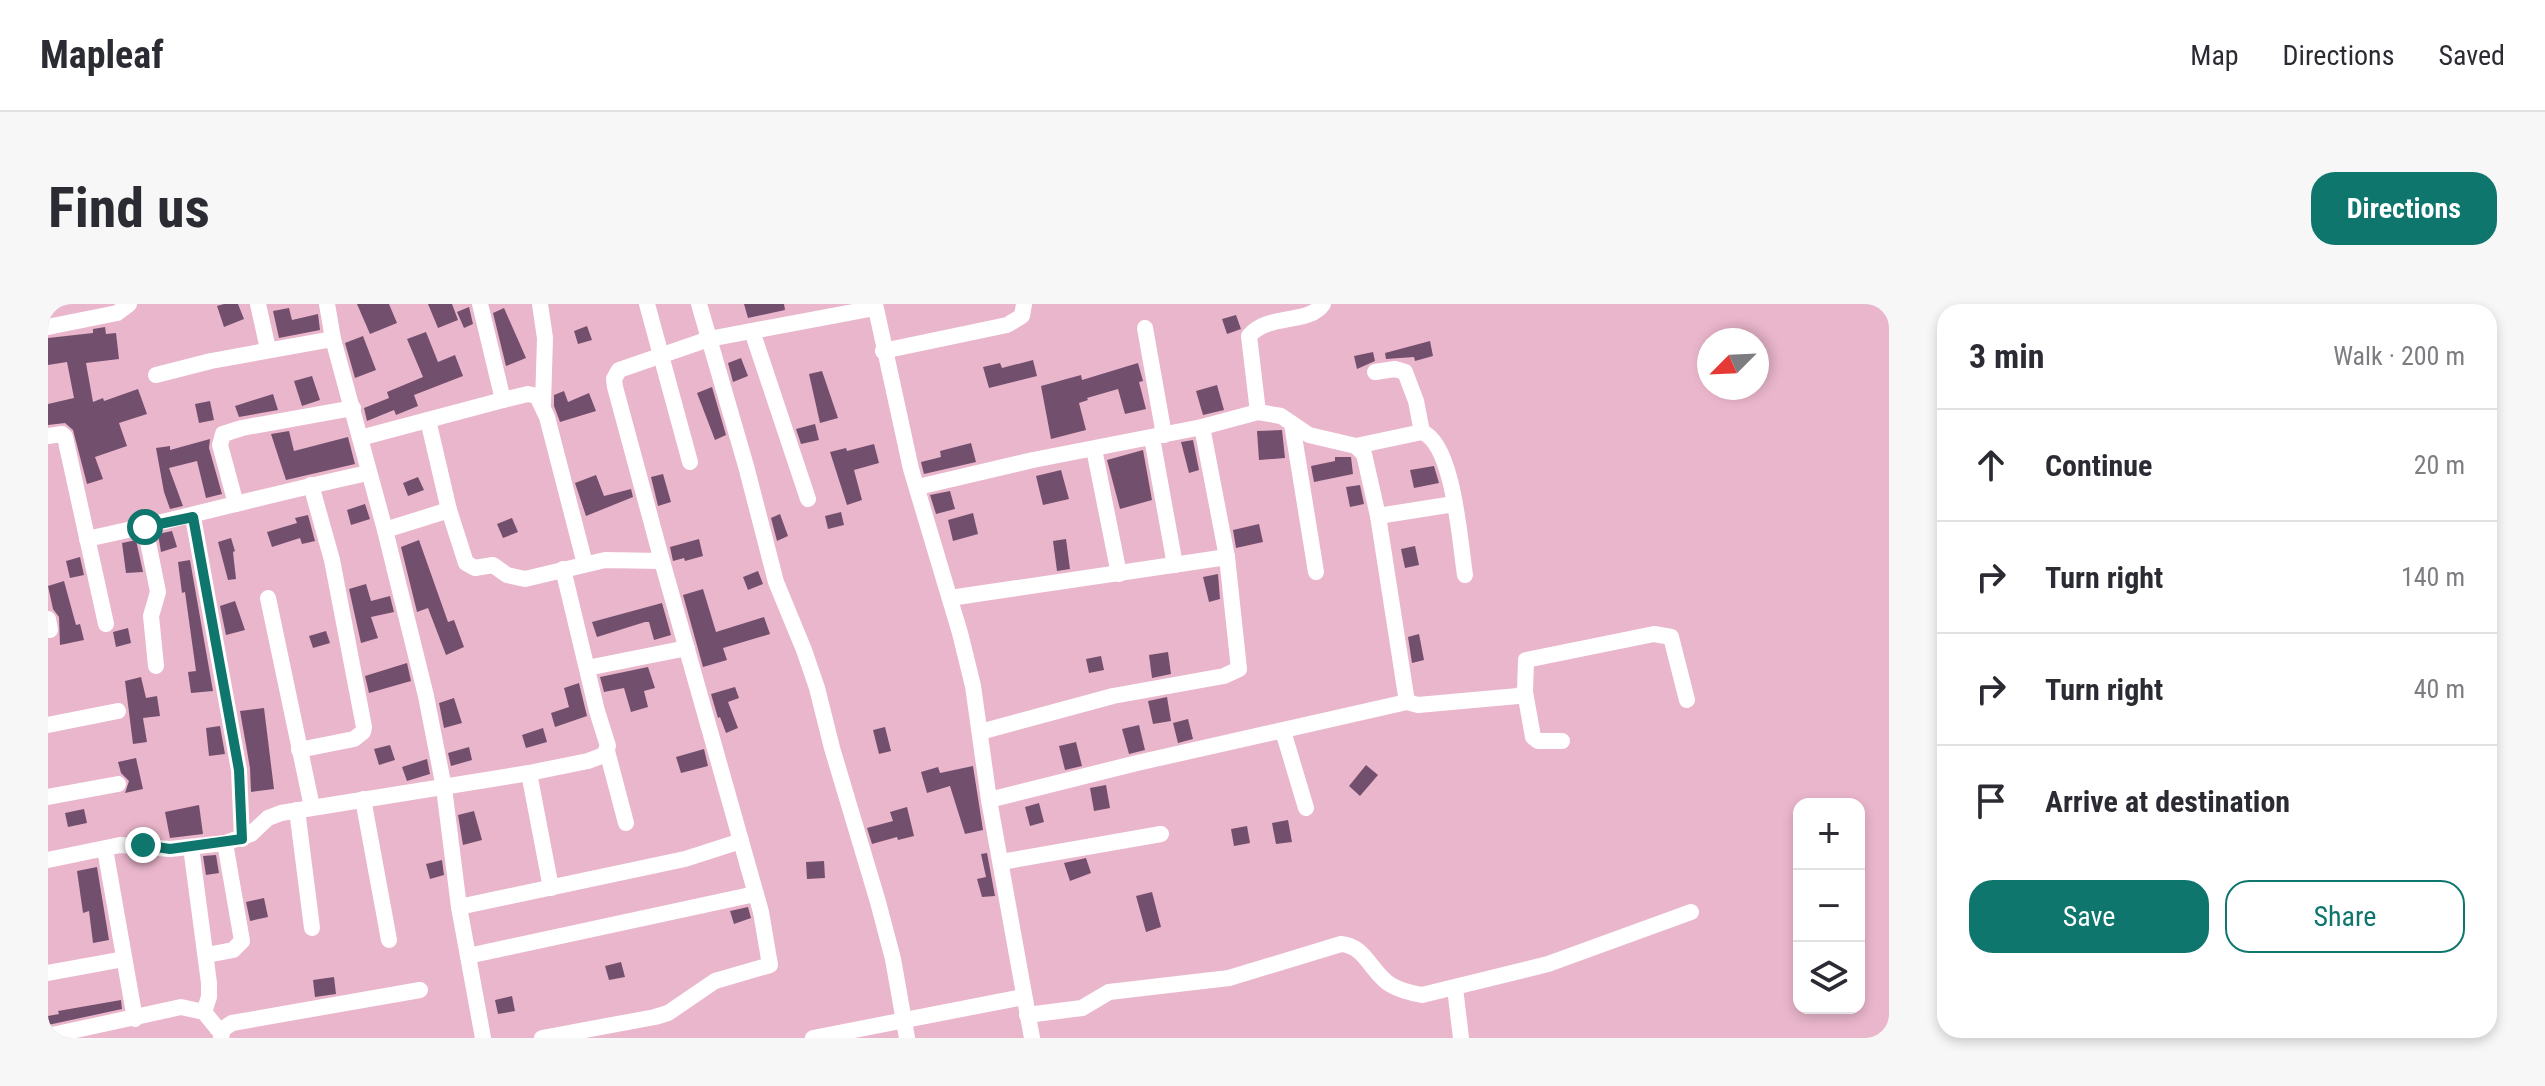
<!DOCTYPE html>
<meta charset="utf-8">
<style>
body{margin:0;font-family:"Roboto Condensed",sans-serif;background:#f7f7f7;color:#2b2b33}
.controls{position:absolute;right:24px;bottom:24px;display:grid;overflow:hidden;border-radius:16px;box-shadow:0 4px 12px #0003}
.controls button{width:72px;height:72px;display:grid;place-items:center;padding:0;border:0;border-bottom:2px solid #e1e1e2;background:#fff;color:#2b2b33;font:40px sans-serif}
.compass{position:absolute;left:1649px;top:24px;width:72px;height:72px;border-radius:50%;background:#fff;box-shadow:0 4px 12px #0003;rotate:246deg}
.stop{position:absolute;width:24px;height:24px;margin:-18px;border:6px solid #0f766e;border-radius:50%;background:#fff}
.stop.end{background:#0f766e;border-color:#fff;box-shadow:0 2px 8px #0008}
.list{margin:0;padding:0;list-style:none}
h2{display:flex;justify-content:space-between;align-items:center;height:104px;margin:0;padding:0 32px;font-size:34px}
h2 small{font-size:26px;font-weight:400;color:#7c7c81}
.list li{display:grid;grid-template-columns:52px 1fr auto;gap:24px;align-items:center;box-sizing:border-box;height:112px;padding:0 32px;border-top:2px solid #e1e1e2}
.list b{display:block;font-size:30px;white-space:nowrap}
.list em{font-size:26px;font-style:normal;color:#7c7c81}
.actions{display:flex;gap:16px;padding:24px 32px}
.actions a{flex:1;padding:18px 0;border:2px solid #0f766e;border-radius:24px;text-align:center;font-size:28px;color:#0f766e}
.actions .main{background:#0f766e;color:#fff}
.icon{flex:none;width:44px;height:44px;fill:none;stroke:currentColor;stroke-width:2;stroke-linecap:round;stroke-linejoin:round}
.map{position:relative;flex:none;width:1841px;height:734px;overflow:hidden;border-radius:24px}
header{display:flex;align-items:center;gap:48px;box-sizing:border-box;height:112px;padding:0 40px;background:#fff;border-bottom:2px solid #e1e1e2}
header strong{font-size:38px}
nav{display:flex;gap:44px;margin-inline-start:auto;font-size:28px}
.intro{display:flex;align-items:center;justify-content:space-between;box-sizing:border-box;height:192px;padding:0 48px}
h1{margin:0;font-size:56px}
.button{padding:20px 36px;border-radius:24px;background:#0f766e;color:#fff;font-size:28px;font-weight:700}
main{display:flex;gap:48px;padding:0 48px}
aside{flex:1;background:#fff;border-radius:24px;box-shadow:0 4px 12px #0003}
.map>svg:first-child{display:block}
.building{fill:#734f6e}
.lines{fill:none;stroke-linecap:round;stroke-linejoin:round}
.minor{stroke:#fff;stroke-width:16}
.route{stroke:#0f766e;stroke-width:10}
</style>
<header>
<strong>Mapleaf</strong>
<nav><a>Map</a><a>Directions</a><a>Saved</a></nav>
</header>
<div class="intro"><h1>Find us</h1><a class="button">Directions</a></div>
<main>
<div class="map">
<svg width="1841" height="734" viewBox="0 0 1841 734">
<rect width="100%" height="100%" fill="#eab6cc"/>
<g class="building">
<polygon points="176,0 190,0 196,15 176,23 169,2"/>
<polygon points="309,0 341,0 349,19 322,30"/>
<polygon points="380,0 404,0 410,16 390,24"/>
<polygon points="696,0 736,0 737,6 700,14"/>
<polygon points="421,3 425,20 416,24 409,8"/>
<polygon points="241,4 244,16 270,10 272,26 231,34 225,7"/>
<polygon points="456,4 478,54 458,62 445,9"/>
<polygon points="1188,11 1193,25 1179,30 1174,15"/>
<polygon points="539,22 544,36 530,40 526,27"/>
<polygon points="57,23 58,30 68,29 71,55 38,59 45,98 55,94 56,97 90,85 99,110 71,119 79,142 47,153 55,175 39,180 25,126 17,119 0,121 0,100 26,94 19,58 0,61 0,34 45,29 45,25"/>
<polygon points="378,28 390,58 407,51 415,72 366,91 370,102 348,111 346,106 319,117 316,104 341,94 339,88 375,73 359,35"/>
<polygon points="315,32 328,66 307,74 297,39"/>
<polygon points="1382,37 1385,52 1367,57 1366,53 1338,55 1337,49"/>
<polygon points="1325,48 1327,57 1309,65 1306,52"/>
<polygon points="693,54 700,72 685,78 680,59"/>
<polygon points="985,56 989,72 941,84 935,63 952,59 954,64"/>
<polygon points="1090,59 1095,77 1091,78 1098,105 1077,110 1070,85 1039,94 1040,96 1031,99 1038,126 1003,135 993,82 1033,71 1034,76"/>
<polygon points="774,67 790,114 772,119 761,70"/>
<polygon points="264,72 272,96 254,102 246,77"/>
<polygon points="1169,81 1176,106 1155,111 1148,87"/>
<polygon points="664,83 678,131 667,136 649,89"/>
<polygon points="516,87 520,98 541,89 548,107 512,118 506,102 506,91"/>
<polygon points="225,90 230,106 191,113 187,102"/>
<polygon points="162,97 166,116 151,119 147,100"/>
<polygon points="767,120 771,136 753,140 748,125"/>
<polygon points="1234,126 1237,154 1211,156 1209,127"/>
<polygon points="241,127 246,147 300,133 307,160 238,176 223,130"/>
<polygon points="162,135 161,144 174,190 158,194 149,157 121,164 135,202 122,205 116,188 108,144 122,142 122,146"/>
<polygon points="1145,136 1151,166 1141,169 1133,138"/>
<polygon points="923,139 928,158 876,170 873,158 893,153 892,147"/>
<polygon points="826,140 831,159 806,166 814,196 799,201 782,148 798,144 799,147"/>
<polygon points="1095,146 1104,196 1072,205 1059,156"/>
<polygon points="1287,153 1303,153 1305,170 1266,178 1263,162 1287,157"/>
<polygon points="1386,162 1391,179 1366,184 1362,166"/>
<polygon points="1013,166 1021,195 995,201 988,172"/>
<polygon points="615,170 623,198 610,202 603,173"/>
<polygon points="548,171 556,192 583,185 585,193 538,212 527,179"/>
<polygon points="370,173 376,186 360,192 355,179"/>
<polygon points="1312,181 1316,200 1302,203 1298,183"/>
<polygon points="902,187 907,205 888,210 882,191"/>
<polygon points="317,200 322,215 303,221 299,206"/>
<polygon points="793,208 796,221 780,225 777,212"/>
<polygon points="925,209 930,230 905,237 900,216"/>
<polygon points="732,210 740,232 729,237 723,214"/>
<polygon points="260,211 267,237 254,240 252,234 224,243 219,228 249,219 247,214"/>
<polygon points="464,214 470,228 455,234 449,220"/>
<polygon points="1211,220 1215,238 1188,244 1185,226"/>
<polygon points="124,227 129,243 113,248 110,230"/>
<polygon points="183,234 187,247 185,248 188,275 180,276 170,238"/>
<polygon points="651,235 655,252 637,257 636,254 625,257 622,243"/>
<polygon points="1018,235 1022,265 1009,267 1005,237"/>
<polygon points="88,236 95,268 78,269 74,239"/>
<polygon points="371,236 400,318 406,316 416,343 398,351 380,304 369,308 353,243"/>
<polygon points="1367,242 1371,261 1357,264 1353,245"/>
<polygon points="32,253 36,271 22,274 18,257"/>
<polygon points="142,256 165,387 143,389 140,368 148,367 137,288 134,289 130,258"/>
<polygon points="710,267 715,280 700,286 695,273"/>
<polygon points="1170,270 1172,295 1161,298 1155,273"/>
<polygon points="16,277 28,321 32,320 36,336 12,341 11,313 5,305 0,282"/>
<polygon points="318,280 323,297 342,292 346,308 323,313 330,334 313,339 301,285"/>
<polygon points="655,285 668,328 716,313 722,330 675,344 679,356 655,363 635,291"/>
<polygon points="187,297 197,326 178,331 172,302"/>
<polygon points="614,299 623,331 606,336 601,318 597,318 549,333 544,318"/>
<polygon points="80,324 83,339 68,343 65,328"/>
<polygon points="278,327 282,339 265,344 261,332"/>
<polygon points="1371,330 1376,356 1364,359 1360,333"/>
<polygon points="1120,348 1123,370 1104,374 1101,351"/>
<polygon points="1053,352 1056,366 1041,369 1038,355"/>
<polygon points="359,359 363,377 321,389 317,372"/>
<polygon points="600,363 607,384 596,387 600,403 583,408 576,384 556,388 552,373"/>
<polygon points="93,373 98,394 109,392 112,412 95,414 99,438 85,440 77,377"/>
<polygon points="531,379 539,412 507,423 503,409 521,403 516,384"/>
<polygon points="687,383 691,394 680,398 690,424 678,429 672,413 670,414 663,390"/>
<polygon points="1119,393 1123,417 1105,420 1100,397"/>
<polygon points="406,394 414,419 396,424 391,399"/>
<polygon points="216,404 226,485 203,488 202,464 192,407"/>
<polygon points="1140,415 1145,435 1130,439 1125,419"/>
<polygon points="1091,421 1097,446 1081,450 1074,425"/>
<polygon points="172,422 177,450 161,452 158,424"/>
<polygon points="837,423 843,447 831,450 825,426"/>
<polygon points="495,424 499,438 478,444 474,431"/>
<polygon points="1028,438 1034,462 1017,466 1011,442"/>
<polygon points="342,441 347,456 331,461 326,445"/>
<polygon points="421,443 424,456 403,462 400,449"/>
<polygon points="656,445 660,462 633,469 628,453"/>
<polygon points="88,454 95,485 77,489 81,477 73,469 70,458"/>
<polygon points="379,455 382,470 359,477 354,463"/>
<polygon points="1318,461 1330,471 1312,492 1301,482"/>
<polygon points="925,462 935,526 917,530 902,482 879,489 873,468 890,463 892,469"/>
<polygon points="1058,481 1062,504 1046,507 1042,484"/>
<polygon points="991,499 996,518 982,522 977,503"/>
<polygon points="151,501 155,530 122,534 117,508"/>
<polygon points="859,503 866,532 850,536 849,533 824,540 819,524 845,517 842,508"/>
<polygon points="36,505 39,519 20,523 17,509"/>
<polygon points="426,507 434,536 415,541 410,511"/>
<polygon points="1240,516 1244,538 1228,540 1224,519"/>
<polygon points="1199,522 1202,539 1186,542 1183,525"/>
<polygon points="939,549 947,592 934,593 929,575 938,573 933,550"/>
<polygon points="168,551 171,569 158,571 155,552"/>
<polygon points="1038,554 1043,569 1022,577 1016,559"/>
<polygon points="394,556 396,571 382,575 378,560"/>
<polygon points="776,557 777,574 759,575 758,558"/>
<polygon points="49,563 61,636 45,639 41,607 35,609 29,567"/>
<polygon points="1104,588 1113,623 1098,628 1088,592"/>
<polygon points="216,594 220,613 202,617 198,598"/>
<polygon points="700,603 703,614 686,620 682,607"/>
<polygon points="573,658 577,673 561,676 557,662"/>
<polygon points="286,673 288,690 267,693 265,676"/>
<polygon points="464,692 467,707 450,710 447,696"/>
<polygon points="73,696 74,705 0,721 0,712 11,710 10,707"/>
</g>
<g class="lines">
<g class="minor">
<polyline points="210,0 220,45"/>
<polyline points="279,0 285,35"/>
<polyline points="432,0 455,96"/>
<polyline points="492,0 497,34 495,100"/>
<polyline points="599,0 642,158"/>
<polyline points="651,0 698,162 728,278 756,346 769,384 784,444 830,598 845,655 859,734"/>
<polyline points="827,0 863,165 912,329 925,382 941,496 984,734"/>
<polyline points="0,23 69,9 81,0"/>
<polyline points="1097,24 1116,131"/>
<polyline points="704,27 760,195"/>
<polyline points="835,47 959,21 974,12 976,0"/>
<polyline points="1327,68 1347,65 1357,68 1368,97 1374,128"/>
<polyline points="108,71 163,57 285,35 337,226"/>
<path d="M 1210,108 L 1201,32 C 1220,9 1261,21 1275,0"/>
<polyline points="380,116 401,206"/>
<polyline points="1244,120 1268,268"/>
<polyline points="0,132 14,130 17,133 58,320"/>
<polyline points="312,134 455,96 480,90 489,92 499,113 537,260"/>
<polyline points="1104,134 1127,261"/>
<path d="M 1308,142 L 1374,128 C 1406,140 1412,240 1417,271"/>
<polyline points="1046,145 1071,270"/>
<polyline points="870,183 985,156 1154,123 1210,108 1233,112 1261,131 1308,142 1316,150 1330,212 1359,398"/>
<polyline points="188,200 172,141 175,130 194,124 305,104"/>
<polyline points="1330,212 1406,200"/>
<polyline points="145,213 191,466 194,535"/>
<polyline points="97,223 110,288 103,312 108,362"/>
<path d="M 39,235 C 134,215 226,189 320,169"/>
<polyline points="220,294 264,503"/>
<polyline points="902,294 1179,253"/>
<polyline points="0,315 2,326"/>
<polyline points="539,364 639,344"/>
<polyline points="1477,388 1485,433 1490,437 1514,437"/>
<polyline points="0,421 70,407"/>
<polyline points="1235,427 1258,504"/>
<polyline points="932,428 1065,392 1176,372 1191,365 1179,253 1154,123"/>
<polyline points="251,446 306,435 315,428 316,423 284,256 263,181"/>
<polyline points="559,447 578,519"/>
<polyline points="481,469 503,584"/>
<polyline points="0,493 70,480"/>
<polyline points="315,495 341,636"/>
<polyline points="941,496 1089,459 1359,398 1370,401 1470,392 1477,388 1478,356 1606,330 1623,333 1639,396"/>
<polyline points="249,506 264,624"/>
<polyline points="143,543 161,679 161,693 156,708"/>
<polyline points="57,545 87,715"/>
<polyline points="0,556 72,541 122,545 177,539 203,530 220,514 233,509 481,469 540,457 556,451 560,442 549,407 515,265"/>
<polyline points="953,558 1113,530"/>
<polyline points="411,603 637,555 693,537"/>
<polyline points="159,651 185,646 194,637 177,539"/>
<polyline points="420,652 707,590"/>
<polyline points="0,669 76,655"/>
<polyline points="1407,684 1413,734"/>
<path d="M 979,711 L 1034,704 L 1061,688 L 1181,674 L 1293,640 C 1318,642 1323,669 1343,681 C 1353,687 1363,689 1374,691 L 1500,660 L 1643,608"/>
<polyline points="0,732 133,703 156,708 173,729"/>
<polyline points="173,734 175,725 184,719 372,686"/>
<polyline points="435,734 411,603 396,484 378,392 337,226 401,206 418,259 427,264 445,261 459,271 477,275 557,256 614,257 567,83 566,75 571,66 661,35 827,4"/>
<polyline points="494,734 607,713 620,709 667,677 722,661 713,608 614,257"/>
<polyline points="765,734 975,693"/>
</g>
</g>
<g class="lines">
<polyline class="route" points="95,541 122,545 194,535 191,466 145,213 97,223"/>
</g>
</svg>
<div class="controls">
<button>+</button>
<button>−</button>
<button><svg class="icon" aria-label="layers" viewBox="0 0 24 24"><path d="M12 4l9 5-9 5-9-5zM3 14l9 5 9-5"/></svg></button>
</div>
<svg class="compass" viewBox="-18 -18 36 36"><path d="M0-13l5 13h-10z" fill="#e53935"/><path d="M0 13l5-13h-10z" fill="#7c7c81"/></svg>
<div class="stop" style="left:97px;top:223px"></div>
<div class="stop end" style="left:95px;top:541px"></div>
</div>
<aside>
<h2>3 min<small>Walk · 200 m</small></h2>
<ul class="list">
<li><svg class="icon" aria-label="ahead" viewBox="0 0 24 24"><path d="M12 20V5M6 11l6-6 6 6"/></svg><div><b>Continue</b></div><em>20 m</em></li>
<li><svg class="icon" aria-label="right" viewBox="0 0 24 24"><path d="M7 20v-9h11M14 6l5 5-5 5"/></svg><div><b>Turn right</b></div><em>140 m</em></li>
<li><svg class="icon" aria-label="right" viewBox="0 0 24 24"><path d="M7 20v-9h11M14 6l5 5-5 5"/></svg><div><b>Turn right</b></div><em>40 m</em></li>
<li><svg class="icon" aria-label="arrive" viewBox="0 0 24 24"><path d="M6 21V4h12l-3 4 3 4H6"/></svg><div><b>Arrive at destination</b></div></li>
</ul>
<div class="actions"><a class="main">Save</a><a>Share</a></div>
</aside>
</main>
